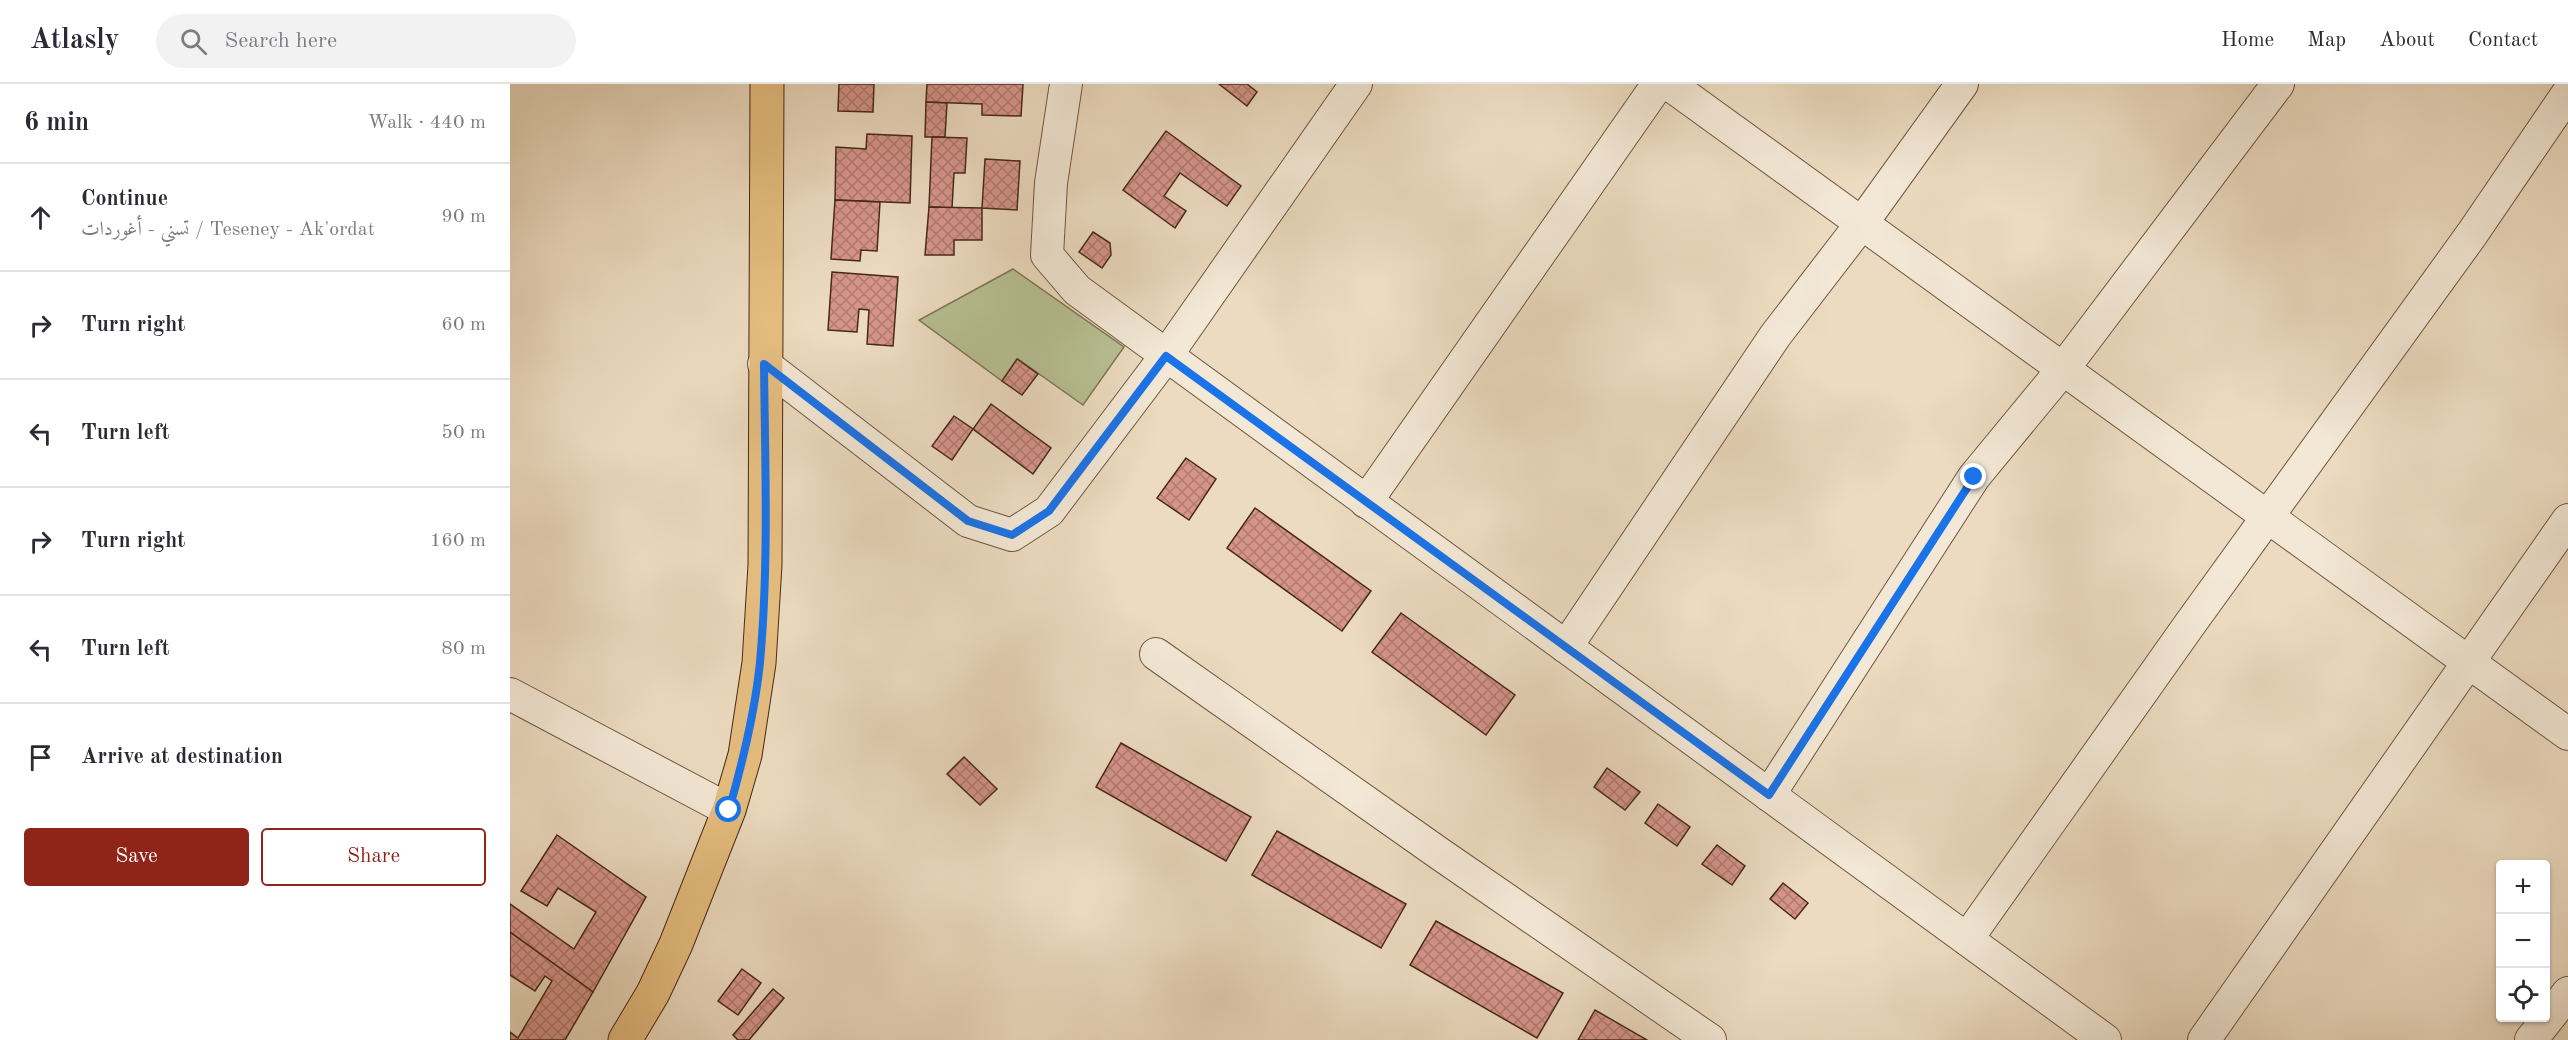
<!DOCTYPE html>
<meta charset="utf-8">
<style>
body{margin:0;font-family:"Old Standard TT",Amiri,serif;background:#f2f2f3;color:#2b2b33}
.controls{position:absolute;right:18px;bottom:18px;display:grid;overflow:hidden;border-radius:6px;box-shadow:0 2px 4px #0004}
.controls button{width:54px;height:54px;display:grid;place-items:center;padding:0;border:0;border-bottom:2px solid #e1e1e2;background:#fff;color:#2b2b33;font:30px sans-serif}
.stop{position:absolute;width:18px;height:18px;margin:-14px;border:4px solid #1a73e8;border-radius:50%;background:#fff}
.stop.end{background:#1a73e8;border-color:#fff;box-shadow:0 2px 6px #0008}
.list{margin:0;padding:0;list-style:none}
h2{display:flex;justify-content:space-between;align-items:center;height:78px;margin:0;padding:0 24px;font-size:26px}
h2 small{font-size:20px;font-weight:400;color:#7c7c81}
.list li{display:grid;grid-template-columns:39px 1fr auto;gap:18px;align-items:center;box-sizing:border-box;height:108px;padding:0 24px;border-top:2px solid #e1e1e2}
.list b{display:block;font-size:22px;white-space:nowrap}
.list p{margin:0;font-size:20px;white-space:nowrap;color:#7c7c81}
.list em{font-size:20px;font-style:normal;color:#7c7c81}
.actions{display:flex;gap:12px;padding:18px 24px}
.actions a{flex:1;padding:14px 0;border:2px solid #8f2418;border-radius:6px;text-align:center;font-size:21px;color:#8f2418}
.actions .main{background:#8f2418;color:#fff}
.icon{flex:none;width:33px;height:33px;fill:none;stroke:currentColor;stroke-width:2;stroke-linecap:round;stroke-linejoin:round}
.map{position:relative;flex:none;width:2058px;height:956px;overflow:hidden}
header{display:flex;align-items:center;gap:36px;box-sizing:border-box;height:84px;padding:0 30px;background:#fff;border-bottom:2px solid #e1e1e2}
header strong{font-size:28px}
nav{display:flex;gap:33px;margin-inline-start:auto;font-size:21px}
.search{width:420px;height:54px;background:#f2f2f3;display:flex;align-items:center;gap:15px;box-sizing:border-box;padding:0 21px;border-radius:33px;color:#7c7c81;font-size:22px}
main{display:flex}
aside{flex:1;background:#fff}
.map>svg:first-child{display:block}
.green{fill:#b6c093;stroke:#7f7454;stroke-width:1.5}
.building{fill:url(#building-cross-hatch);stroke:#482916;stroke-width:1.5}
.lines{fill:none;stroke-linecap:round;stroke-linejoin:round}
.minor-casing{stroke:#715640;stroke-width:34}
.major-casing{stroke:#482916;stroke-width:35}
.minor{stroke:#f3e8d6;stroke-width:32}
.major{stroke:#e6be80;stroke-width:33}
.route{stroke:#1a73e8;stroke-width:8}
</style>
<header>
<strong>Atlasly</strong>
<div class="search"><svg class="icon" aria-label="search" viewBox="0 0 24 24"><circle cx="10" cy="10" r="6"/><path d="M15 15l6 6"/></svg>Search here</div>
<nav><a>Home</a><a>Map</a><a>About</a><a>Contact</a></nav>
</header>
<main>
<aside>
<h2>6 min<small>Walk · 440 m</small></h2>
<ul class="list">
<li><svg class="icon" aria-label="ahead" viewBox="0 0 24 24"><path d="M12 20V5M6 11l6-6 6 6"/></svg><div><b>Continue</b><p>تسني - أغوردات / Teseney - Ak'ordat</p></div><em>90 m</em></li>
<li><svg class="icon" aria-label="right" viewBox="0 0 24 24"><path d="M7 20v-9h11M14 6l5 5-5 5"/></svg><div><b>Turn right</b></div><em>60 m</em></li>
<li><svg class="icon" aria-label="left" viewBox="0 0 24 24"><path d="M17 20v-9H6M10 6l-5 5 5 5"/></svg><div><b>Turn left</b></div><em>50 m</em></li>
<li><svg class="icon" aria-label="right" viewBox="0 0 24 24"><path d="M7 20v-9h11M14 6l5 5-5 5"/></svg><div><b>Turn right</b></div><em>160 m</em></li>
<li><svg class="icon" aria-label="left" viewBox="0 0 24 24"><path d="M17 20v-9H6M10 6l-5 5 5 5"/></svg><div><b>Turn left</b></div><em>80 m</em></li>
<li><svg class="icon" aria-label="arrive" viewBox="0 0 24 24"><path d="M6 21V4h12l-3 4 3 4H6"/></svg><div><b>Arrive at destination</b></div></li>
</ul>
<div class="actions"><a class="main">Save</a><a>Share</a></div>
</aside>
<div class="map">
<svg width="2058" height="956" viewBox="0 0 2058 956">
<defs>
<pattern id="building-cross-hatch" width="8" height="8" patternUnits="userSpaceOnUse" patternTransform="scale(1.5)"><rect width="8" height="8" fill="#d6958b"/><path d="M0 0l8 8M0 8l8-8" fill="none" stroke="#b07a71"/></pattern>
</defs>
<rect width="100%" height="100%" fill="#ecdbc0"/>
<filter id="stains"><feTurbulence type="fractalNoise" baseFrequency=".00333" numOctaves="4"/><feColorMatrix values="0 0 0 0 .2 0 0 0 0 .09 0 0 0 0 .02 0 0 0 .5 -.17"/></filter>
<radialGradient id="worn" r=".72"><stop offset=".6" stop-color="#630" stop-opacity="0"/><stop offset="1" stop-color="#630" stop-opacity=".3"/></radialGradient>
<polygon class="green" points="503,185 614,263 573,321 508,275 492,297 409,236"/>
<g class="building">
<polygon points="329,0 364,0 363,28 328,27"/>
<polygon points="417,0 513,0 511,32 472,31 472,20 416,18"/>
<polygon points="709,0 737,0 747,8 737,22"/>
<polygon points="416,18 437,19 435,53 415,53"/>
<polygon points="656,47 731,102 717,122 670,89 654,112 676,127 665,144 613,106"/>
<polygon points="357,50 402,52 400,119 325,116 326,63 356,65"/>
<polygon points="422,53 457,54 455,89 444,89 442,124 419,123"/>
<polygon points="475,75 510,77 507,126 472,124"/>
<polygon points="325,116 370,118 367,167 351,166 350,177 321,175"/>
<polygon points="419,123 472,124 472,156 444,156 444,171 415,171"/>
<polygon points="583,148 600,159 601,171 592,184 569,168"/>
<polygon points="322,188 388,193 383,262 357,260 359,226 349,225 347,248 318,246"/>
<polygon points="507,275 528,290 512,311 492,297"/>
<polygon points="481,320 541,364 523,390 463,345"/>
<polygon points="444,332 463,345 442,376 422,362"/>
<polygon points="676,374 706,395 679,436 647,414"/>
<polygon points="745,424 861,507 832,547 717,464"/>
<polygon points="891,529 1005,611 976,651 862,568"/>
<polygon points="611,659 741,733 716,777 586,703"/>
<polygon points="454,673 487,705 470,721 437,690"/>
<polygon points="1097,684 1130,708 1115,726 1084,703"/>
<polygon points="1148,720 1180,743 1167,762 1135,739"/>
<polygon points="767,747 896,820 871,864 742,791"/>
<polygon points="47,751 136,813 83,908 0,848 0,820 64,865 86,828 48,804 37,822 11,807"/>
<polygon points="1207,761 1235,782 1222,801 1192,780"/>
<polygon points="1273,799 1298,819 1285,835 1260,815"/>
<polygon points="926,837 1053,909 1027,954 900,881"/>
<polygon points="0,848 83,908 55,956 0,956 0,948 8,954 42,897 35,892 25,907 0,891"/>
<polygon points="232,885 251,899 228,931 208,917"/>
<polygon points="263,905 274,914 239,956 228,956 223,951"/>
<polygon points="1085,926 1137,956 1068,956"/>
</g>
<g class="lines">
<defs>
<g id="minor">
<polyline points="556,0 541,99 537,171 567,206 1595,956"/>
<polyline points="1159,0 2058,650"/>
<polyline points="254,280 458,437 502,451 539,427 656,272 846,0"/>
<polyline points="856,418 1148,0"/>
<polyline points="1056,563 1265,252 1352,139 1452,0"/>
<polyline points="646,570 930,770 1200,956"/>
<polyline points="0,610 219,726"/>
<polyline points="1259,711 1464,393 1553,285 1768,0"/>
<polyline points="1457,855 1680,540 1962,150 2058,9"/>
<polyline points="1694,956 2058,436"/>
<polyline points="2021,956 2058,909"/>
</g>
<polyline id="major" points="115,956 143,909 166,860 219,726 235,671 249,579 255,481 257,0"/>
</defs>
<use href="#minor" class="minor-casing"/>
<use href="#major" class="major-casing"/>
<use href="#minor" class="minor"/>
<use href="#major" class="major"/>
</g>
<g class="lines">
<path class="route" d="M 219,726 C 233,677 245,628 250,578 C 259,479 255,379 254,280 L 458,437 L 502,451 L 539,427 L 656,272 L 1259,711 L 1464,393"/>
</g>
<rect width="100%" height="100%" filter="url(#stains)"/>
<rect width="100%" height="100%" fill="url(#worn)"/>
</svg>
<div class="controls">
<button>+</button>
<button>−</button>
<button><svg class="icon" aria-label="locate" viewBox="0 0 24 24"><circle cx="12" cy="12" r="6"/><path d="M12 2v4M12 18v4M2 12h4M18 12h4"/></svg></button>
</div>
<div class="stop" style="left:219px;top:726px"></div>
<div class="stop end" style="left:1464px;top:393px"></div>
</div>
</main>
